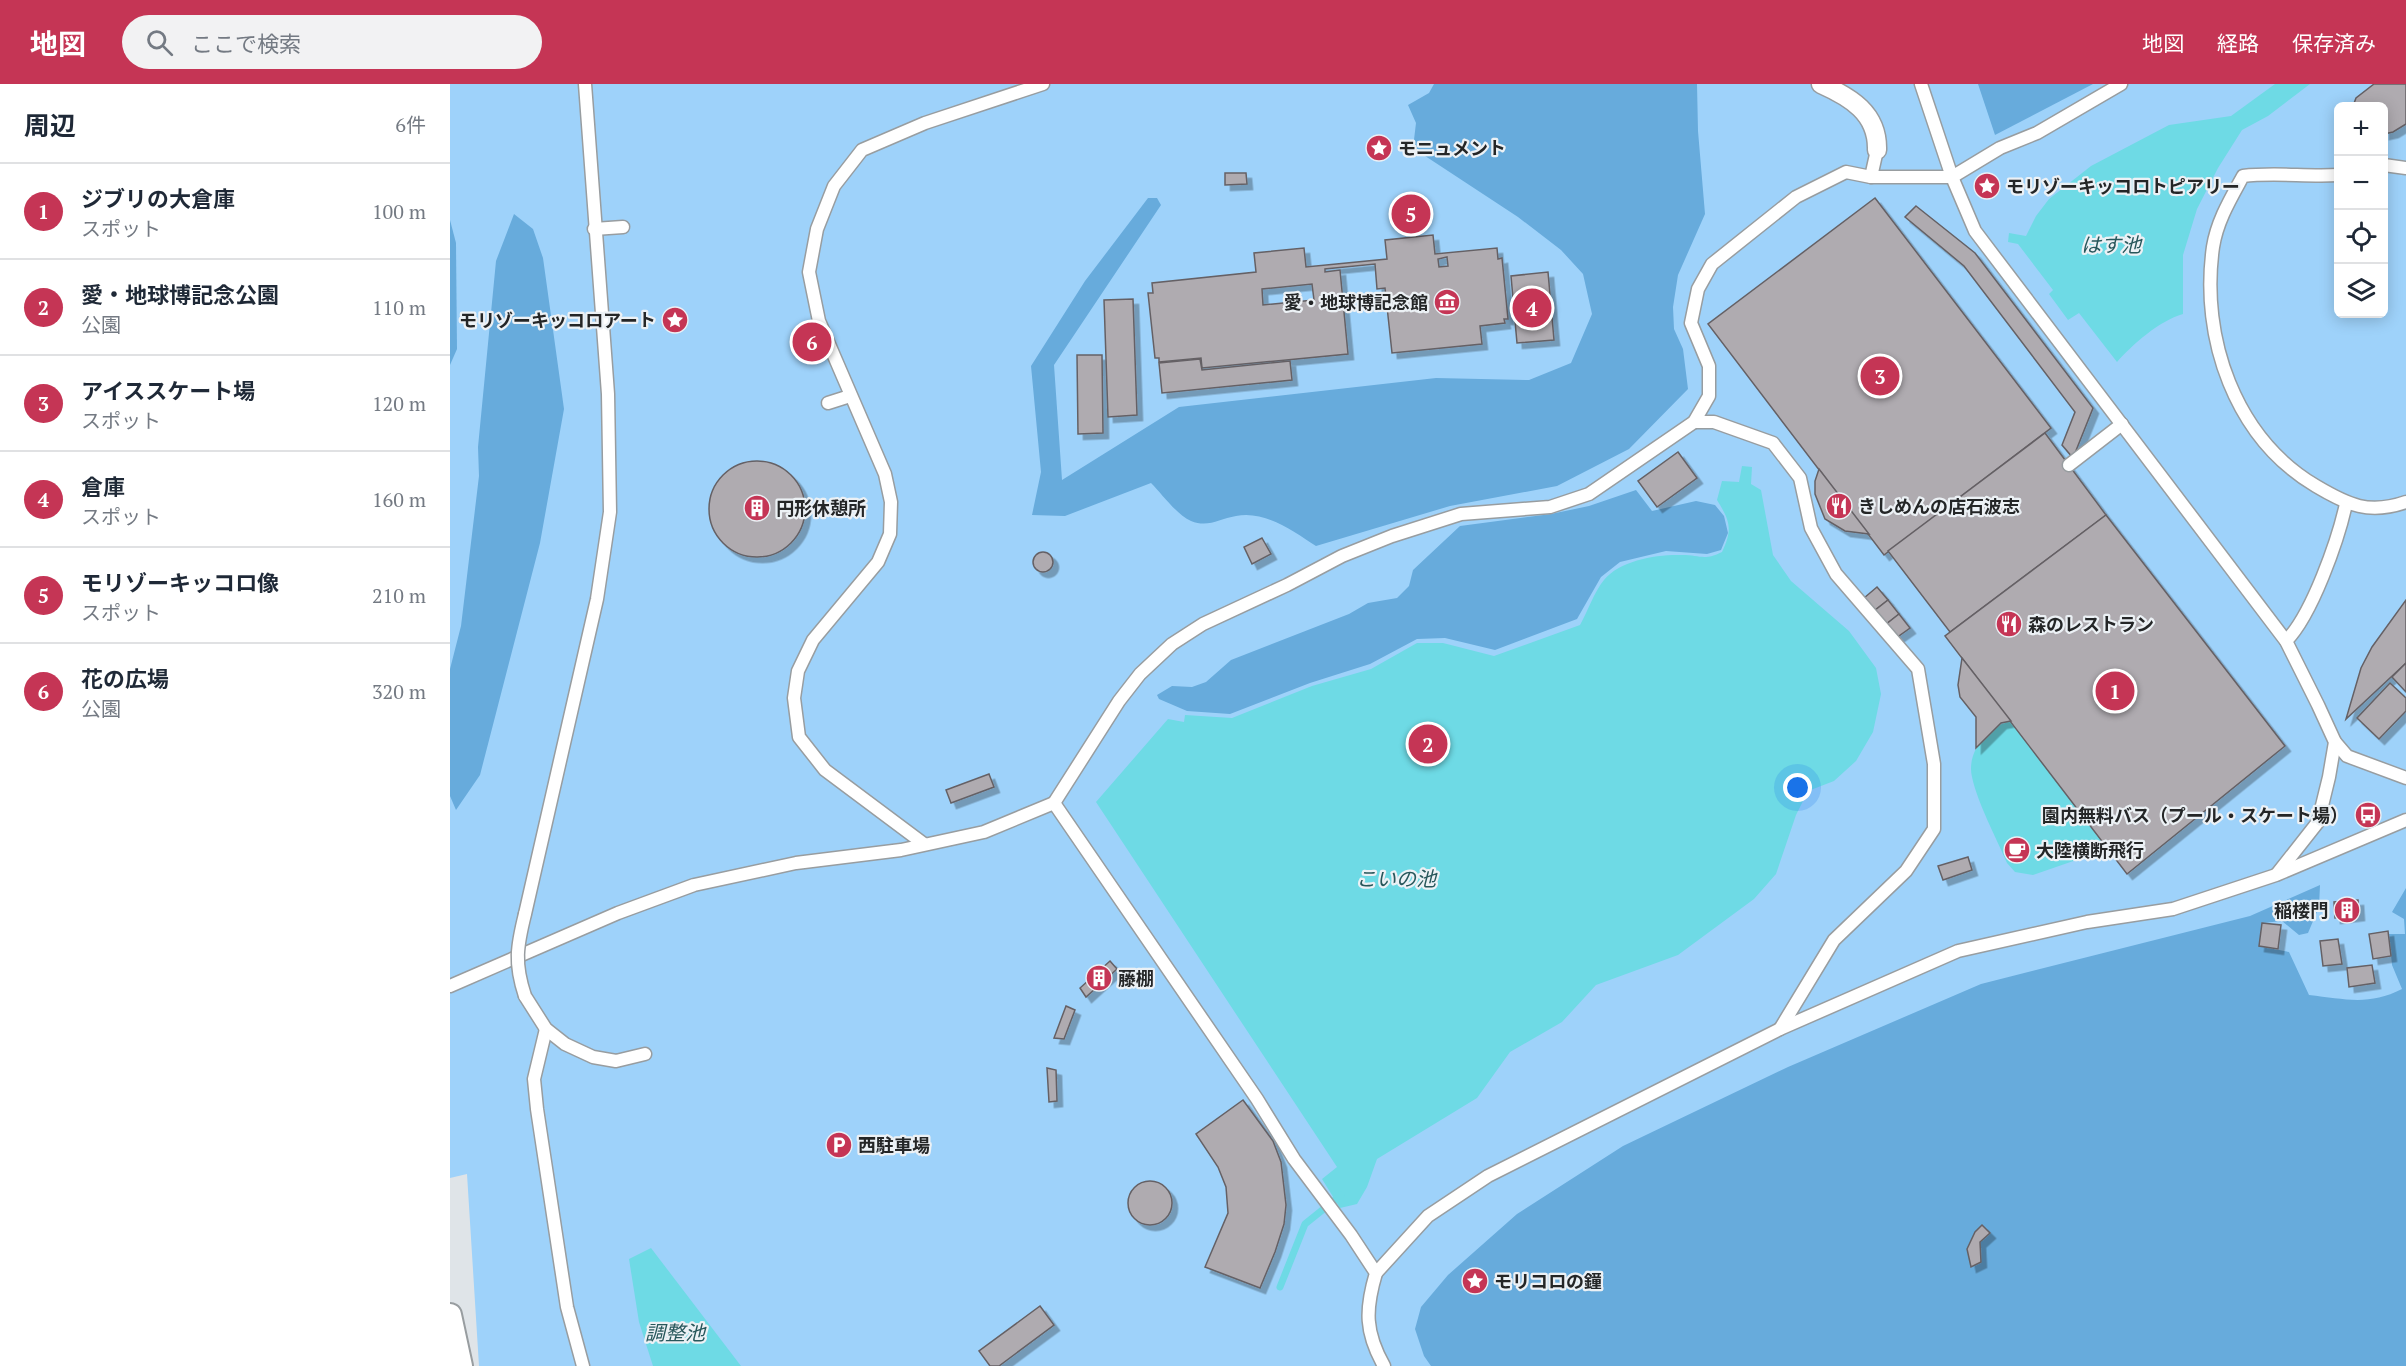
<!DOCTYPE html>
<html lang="ja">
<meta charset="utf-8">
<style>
body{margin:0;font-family:"PT Serif","Noto Sans JP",serif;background:#f2f2f3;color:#1f2937}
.controls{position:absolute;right:18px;top:18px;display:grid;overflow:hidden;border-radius:9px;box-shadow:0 3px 15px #0003}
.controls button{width:54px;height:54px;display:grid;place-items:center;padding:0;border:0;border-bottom:2px solid #e0e1e3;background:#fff;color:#1f2937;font:30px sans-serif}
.you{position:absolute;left:1348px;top:704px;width:21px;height:21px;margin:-15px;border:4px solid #fff;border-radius:50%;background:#1a73e8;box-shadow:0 0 0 9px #1a73e833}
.badge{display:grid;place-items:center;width:39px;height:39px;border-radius:50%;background:#c53555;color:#fff;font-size:20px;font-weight:700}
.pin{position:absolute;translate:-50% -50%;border:3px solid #fff;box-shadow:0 2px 6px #0006}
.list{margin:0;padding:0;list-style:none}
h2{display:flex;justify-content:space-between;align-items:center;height:78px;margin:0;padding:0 24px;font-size:26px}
h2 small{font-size:20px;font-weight:400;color:#747a83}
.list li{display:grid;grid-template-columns:39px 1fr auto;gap:18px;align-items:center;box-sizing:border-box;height:96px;padding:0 24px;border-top:2px solid #e0e1e3}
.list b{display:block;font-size:22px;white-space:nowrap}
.list p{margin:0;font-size:20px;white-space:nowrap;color:#747a83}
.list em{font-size:20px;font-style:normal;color:#747a83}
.icon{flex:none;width:33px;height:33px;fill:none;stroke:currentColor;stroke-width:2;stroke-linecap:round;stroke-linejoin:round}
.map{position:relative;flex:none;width:1956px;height:1282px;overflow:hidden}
header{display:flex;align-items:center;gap:36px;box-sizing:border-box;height:84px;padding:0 30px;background:#c53555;color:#fff}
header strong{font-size:28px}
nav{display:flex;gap:33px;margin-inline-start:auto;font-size:21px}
.search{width:420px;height:54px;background:#f2f2f3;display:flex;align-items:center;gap:15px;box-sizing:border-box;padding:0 21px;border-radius:33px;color:#747a83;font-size:22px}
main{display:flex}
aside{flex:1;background:#fff}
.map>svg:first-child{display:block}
.green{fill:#9ed2fa;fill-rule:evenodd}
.forest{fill:#67abdc}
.water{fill:#6edae5}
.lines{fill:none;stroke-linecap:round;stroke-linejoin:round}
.stream{stroke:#6edae5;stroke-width:7}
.building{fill:#afabb0;stroke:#656165;stroke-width:1.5;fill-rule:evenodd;filter:url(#shadow)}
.service-casing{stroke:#989da0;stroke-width:15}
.pedestrian-casing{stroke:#989da0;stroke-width:21}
.minor-casing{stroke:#989da0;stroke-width:26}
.service{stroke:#fff;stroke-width:12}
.pedestrian{stroke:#fff;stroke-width:18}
.minor{stroke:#fff;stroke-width:22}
.service-bridge-casing{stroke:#989da0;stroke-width:15;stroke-linecap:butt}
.service-bridge{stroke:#fff;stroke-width:12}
.labels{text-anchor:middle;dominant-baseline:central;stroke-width:4.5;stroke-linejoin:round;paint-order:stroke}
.poi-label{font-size:18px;font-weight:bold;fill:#242627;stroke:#ecf1f5;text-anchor:start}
.water-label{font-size:20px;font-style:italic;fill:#27575b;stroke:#ecf1f5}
</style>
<header>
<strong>地図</strong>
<div class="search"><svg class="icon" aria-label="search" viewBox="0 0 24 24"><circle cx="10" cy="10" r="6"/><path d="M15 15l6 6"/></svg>ここで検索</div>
<nav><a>地図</a><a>経路</a><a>保存済み</a></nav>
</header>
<main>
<aside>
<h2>周辺<small>6件</small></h2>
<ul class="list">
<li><span class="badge">1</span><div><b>ジブリの大倉庫</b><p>スポット</p></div><em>100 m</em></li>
<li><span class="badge">2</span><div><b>愛・地球博記念公園</b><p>公園</p></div><em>110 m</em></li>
<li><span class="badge">3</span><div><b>アイススケート場</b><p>スポット</p></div><em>120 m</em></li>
<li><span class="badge">4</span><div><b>倉庫</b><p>スポット</p></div><em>160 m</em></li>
<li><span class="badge">5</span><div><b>モリゾーキッコロ像</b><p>スポット</p></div><em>210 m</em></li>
<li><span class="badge">6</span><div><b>花の広場</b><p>公園</p></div><em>320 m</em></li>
</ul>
</aside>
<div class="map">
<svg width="1956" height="1282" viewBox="0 0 1956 1282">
<defs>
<filter id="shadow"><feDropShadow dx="5.5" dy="5.5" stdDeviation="0" flood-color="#0004"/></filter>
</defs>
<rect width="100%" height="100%" fill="#dfe4e8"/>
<path class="green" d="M 0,0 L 1956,0 L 1956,1282 L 29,1282 L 17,1090 L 0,1094 ZM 1888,22 L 1934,22 L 1934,230 L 1888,230 Z"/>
<g class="forest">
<path d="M 984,0 L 1247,0 L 1248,47 L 1255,130 L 1228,191 L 1223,223 L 1224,245 L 1233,265 L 1238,305 L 1179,365 L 1107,402 L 1000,422 L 866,462 C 844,448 815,426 786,432 C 769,435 758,444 741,437 C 727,431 712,410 701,399 L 615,432 L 582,431 L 591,388 L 581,282 L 635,197 L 698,114 L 707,114 L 711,121 L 604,281 L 612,396 L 729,323 L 986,294 L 1079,296 L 1121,279 L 1142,230 L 1133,190 L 1111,166 L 1068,133 L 963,64 L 966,39 L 958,21 L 979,9 Z"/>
<polygon points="1528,0 1643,0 1545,51"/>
<polygon points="64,130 83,145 93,174 114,325 90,459 30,691 6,726 0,712 0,585 11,542 29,392 28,363 46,177"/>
<polygon points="0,136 6,159 7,265 0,281"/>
<polygon points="1186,406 1202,427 1246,417 1265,421 1274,432 1278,449 1271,466 1257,470 1216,467 1170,478 1151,493 1127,535 1045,566 995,554 967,555 920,580 860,599 780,630 737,627 709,615 707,611 722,602 742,603 756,598 781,576 899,530 918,519 947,514 959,502 963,486 1010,442 1101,430 1139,422"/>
<path d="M 1870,801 L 1869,823 L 1858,849 L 1849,851 L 1832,837 L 1813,839 L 1809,862 L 1839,868 L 1859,911 C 1895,915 1919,922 1952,905 L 1942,881 L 1939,850 L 1955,850 L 1954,835 L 1942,828 L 1956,804 L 1956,1282 L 981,1282 L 974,1272 L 965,1245 L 971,1223 L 998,1191 L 1067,1130 L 1173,1062 L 1338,983 L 1531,900 L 1800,832 Z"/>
</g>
<g class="water">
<path d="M 1825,0 L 1860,0 L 1818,32 L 1792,46 L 1768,84 L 1747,125 L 1733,171 L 1733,230 C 1709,237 1683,260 1667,278 L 1629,229 L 1618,236 L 1599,210 L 1603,206 L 1568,160 L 1558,158 L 1559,149 L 1576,152 L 1586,132 L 1599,115 L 1641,82 L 1719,41 L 1781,32 Z"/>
<path d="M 1292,382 L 1302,383 L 1301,400 L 1311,406 L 1323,471 L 1341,497 L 1399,547 L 1426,584 L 1431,610 L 1423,648 L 1406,677 L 1384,697 L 1358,707 L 1346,731 L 1326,790 L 1304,815 L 1228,871 L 1146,901 L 1112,938 L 1060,968 L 1027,1014 L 927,1075 L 917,1103 L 907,1120 L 890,1124 L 872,1095 L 887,1083 L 646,718 L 718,635 L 734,638 L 735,631 L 782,634 L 862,602 L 921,585 L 967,559 L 993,559 L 1044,572 L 1130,541 C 1138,527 1144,508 1154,496 C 1170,476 1208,470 1232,471 C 1250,471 1254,477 1272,468 C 1283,445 1280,437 1267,416 L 1272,397 L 1289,398 Z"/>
<path d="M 1561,637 L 1658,765 L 1583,791 L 1565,788 L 1557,779 C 1546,753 1528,720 1522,693 C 1516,668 1538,642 1561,637 Z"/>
<polygon points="201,1164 291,1282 203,1282 189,1238 179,1175"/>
</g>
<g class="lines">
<polyline class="stream" points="830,1203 855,1140 891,1111"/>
</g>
<g class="building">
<polygon points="1924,0 1956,0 1956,40 1943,48 1934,50 1934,22 1903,22 1906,14"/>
<polygon points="775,89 796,89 797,100 775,101"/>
<polygon points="1425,114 1601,344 1434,471 1258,240"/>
<polygon points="1466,122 1525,169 1643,324 1623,374 1612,361 1625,328 1514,182 1455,133"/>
<path d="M 983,151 L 985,170 L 1047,164 L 1048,175 L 1052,174 L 1058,235 L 1054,235 L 1055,239 L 1030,242 L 1032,260 L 942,269 L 935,204 L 927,205 L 925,180 L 875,185 L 875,188 L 890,186 L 898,270 L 752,284 L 751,274 L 709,278 L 709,274 L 705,274 L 698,209 L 703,209 L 702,199 L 806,188 L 804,169 L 854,164 L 856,183 L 937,175 L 935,156 ZM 997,173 L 998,182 L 989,183 L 988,175 ZM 862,200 L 864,216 L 813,221 L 812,205 Z"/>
<polygon points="1098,188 1104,256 1067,259 1061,192"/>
<polygon points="683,215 687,331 658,333 654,216"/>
<polygon points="627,271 652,271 653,349 628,350"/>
<polygon points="750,275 752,286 840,277 842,296 712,309 709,279"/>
<polygon points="1595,349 1656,431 1500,548 1438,467"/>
<polygon points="1228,368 1247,394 1207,423 1188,397"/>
<circle cx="307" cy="425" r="48"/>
<polygon points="1369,385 1419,450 1395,447 1375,435 1365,410 1365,397"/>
<polygon points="1656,431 1835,662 1677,790 1495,552"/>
<polygon points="812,454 821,470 802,480 794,463"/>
<circle cx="593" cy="478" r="10"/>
<polygon points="1427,503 1438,516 1424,527 1414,514"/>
<polygon points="1438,516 1449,530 1435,541 1424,527"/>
<polygon points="1956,516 1956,579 1896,635 1911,584 1922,563"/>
<polygon points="1449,530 1460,544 1446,554 1435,541"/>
<polygon points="1512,574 1561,637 1551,639 1526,664 1526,633 1510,613 1508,601"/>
<polygon points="1956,579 1956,608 1942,593"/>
<polygon points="1940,599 1956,614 1956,627 1929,655 1907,634"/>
<polygon points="539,690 544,703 501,719 496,706"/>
<polygon points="1518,773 1522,786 1493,796 1488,782"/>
<polygon points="1908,816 1909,831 1885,834 1884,818"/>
<polygon points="1812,839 1831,841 1828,865 1809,862"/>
<polygon points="1938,847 1941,872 1923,875 1919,850"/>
<polygon points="1888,855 1892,880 1873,882 1870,857"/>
<polygon points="660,877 667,885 636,913 630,904"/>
<polygon points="1922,881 1925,899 1899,903 1897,884"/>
<polygon points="616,922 625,926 614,955 604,954"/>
<polygon points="597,984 606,986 607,1017 599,1018"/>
<polygon points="793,1016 823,1057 831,1078 836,1121 834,1140 825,1168 810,1204 755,1183 778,1129 776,1103 768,1083 746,1050"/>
<circle cx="700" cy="1119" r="22"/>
<polygon points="1532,1141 1540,1149 1530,1158 1531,1178 1521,1183 1517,1165 1525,1148"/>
<polygon points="590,1222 604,1241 549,1282 540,1282 529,1267"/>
</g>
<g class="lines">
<defs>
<g id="service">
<polyline points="1471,0 1502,93 1525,147 1836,557 1868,621 1885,658 1879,693 1868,738 1827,790"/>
<polyline points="1934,81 1956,84"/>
<path d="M 1888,91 C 1856,93 1825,88 1793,92 C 1781,114 1767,137 1763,163 C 1750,254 1785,354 1866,402 C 1898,421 1919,431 1956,418"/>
<polyline points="1421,93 1427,66"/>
<polyline points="144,145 173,143"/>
<polyline points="378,319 400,312"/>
<polyline points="1244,338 1264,338 1323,359 1350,394 1361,444 1386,490 1468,585 1484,680 1484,745 1456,787 1384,856 1330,945"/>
<polyline points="1619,381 1672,340"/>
<path d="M 1836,557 C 1862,531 1888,456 1896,420"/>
<polyline points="1885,658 1897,672 1956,694"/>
<polyline points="604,719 669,617 690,590 722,560 753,540 837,501 892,472 942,452 1011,430 1100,423 1139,410 1244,338 1259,312 1259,282 1241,239 1248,205 1262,180 1346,113 1396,88 1421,93 1502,93 1550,64 1587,49 1671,0"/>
<polyline points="474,760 375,686 349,653 344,614 348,587 363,556 428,478 440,450 441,418 435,390 369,237 359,188 367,145 384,102 412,66 475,39 593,0"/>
<polyline points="75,830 147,515 160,428 158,310 135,0"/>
<path d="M 0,902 L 168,829 L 244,801 L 346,779 L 451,766 L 534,748 L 604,719 L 807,1015 L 844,1075 L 901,1151 L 926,1189 C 915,1226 915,1248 934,1282"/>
<polyline points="75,912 96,945 115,960 143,973 166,977 195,970"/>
<polyline points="96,945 84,995 87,1025 117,1223 133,1282"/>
<polyline points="926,1189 978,1132 1038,1092 1330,945 1508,867 1637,838 1723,825 1826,791 1956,736"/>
</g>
<path id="pedestrian" d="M 1371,0 C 1400,13 1428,29 1427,66"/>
<polyline id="minor" points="0,1231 11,1282"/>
</defs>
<use href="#service" class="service-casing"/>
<use href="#pedestrian" class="pedestrian-casing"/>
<use href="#minor" class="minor-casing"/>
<use href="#service" class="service"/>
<use href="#pedestrian" class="pedestrian"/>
<use href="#minor" class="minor"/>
<defs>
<path id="service-bridge" d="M 75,830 C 67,862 64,879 75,912"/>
</defs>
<use href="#service-bridge" class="service-bridge-casing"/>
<use href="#service-bridge" class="service-bridge"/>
</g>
<defs>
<symbol id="sight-disc" viewBox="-11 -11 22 22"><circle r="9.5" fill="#c53555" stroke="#ecf1f5"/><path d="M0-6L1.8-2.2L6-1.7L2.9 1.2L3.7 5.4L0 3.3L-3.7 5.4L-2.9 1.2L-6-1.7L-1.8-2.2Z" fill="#fff"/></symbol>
<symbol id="museum-disc" viewBox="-11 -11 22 22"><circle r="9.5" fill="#c53555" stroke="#ecf1f5"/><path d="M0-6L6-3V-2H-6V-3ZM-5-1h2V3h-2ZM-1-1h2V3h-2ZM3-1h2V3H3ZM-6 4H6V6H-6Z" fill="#fff"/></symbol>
<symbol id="restaurant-disc" viewBox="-11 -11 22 22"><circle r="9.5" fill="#c53555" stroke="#ecf1f5"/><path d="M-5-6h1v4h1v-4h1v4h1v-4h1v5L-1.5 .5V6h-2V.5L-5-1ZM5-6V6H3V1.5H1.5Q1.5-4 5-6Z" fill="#fff"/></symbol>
<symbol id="building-disc" viewBox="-11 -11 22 22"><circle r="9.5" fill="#c53555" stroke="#ecf1f5"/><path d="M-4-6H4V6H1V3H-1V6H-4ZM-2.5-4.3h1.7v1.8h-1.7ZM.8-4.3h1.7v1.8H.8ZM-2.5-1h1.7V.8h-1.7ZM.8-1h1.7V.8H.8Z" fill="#fff"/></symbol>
<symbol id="bus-disc" viewBox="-11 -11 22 22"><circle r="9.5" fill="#c53555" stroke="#ecf1f5"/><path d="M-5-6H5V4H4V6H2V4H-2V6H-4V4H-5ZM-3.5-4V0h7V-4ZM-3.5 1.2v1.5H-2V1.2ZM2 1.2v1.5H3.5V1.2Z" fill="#fff"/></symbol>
<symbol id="cafe-disc" viewBox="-11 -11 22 22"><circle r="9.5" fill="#c53555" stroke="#ecf1f5"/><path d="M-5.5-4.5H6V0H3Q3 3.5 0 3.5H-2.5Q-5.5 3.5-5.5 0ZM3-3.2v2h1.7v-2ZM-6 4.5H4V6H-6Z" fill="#fff"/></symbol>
<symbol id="parking-disc" viewBox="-11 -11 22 22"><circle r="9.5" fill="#c53555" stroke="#ecf1f5"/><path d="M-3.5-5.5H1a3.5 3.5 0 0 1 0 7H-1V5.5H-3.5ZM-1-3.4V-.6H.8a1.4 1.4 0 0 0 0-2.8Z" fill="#fff"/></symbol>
</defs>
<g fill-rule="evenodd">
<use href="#sight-disc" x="914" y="49" width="30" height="30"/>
<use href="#sight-disc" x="1522" y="87" width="30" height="30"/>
<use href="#museum-disc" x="982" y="203" width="30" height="30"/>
<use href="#sight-disc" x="210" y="221" width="30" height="30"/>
<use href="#restaurant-disc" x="1374" y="407" width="30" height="30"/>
<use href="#building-disc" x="292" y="409" width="30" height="30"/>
<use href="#restaurant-disc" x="1544" y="525" width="30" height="30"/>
<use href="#bus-disc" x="1903" y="716" width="30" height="30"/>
<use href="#cafe-disc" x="1552" y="751" width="30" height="30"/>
<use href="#building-disc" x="1882" y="811" width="30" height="30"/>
<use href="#building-disc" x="634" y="879" width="30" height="30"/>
<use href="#parking-disc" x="374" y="1046" width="30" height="30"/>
<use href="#sight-disc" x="1010" y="1182" width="30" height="30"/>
</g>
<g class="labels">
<g class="poi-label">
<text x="948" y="64">モニュメント</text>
<text x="1556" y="102">モリゾーキッコロトピアリー</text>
<text x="978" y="218" text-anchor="end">愛・地球博記念館</text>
<text x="206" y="236" text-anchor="end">モリゾーキッコロアート</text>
<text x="1408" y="422">きしめんの店石波志</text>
<text x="326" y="424">円形休憩所</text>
<text x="1578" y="540">森のレストラン</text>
<text x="1898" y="731" text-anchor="end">園内無料バス（プール・スケート場）</text>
<text x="1586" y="766">大陸横断飛行</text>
<text x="1878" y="826" text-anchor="end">稲楼門</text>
<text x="668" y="894">藤棚</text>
<text x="408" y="1061">西駐車場</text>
<text x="1044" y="1197">モリコロの鐘</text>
</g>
<g class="water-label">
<text x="1661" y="160">はす池</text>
<text x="946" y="794">こいの池</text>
<text x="225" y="1248">調整池</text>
</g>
</g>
</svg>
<div class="controls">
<button>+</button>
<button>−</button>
<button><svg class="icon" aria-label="locate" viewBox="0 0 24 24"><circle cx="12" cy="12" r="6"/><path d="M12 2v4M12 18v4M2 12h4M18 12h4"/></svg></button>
<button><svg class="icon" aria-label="layers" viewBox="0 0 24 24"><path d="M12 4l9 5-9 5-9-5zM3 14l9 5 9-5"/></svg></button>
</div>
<div class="you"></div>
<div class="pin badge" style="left:1665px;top:607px">1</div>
<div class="pin badge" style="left:978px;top:660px">2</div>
<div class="pin badge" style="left:1430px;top:292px">3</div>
<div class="pin badge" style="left:1082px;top:224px">4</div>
<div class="pin badge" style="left:961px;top:130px">5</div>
<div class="pin badge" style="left:362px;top:258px">6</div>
</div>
</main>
